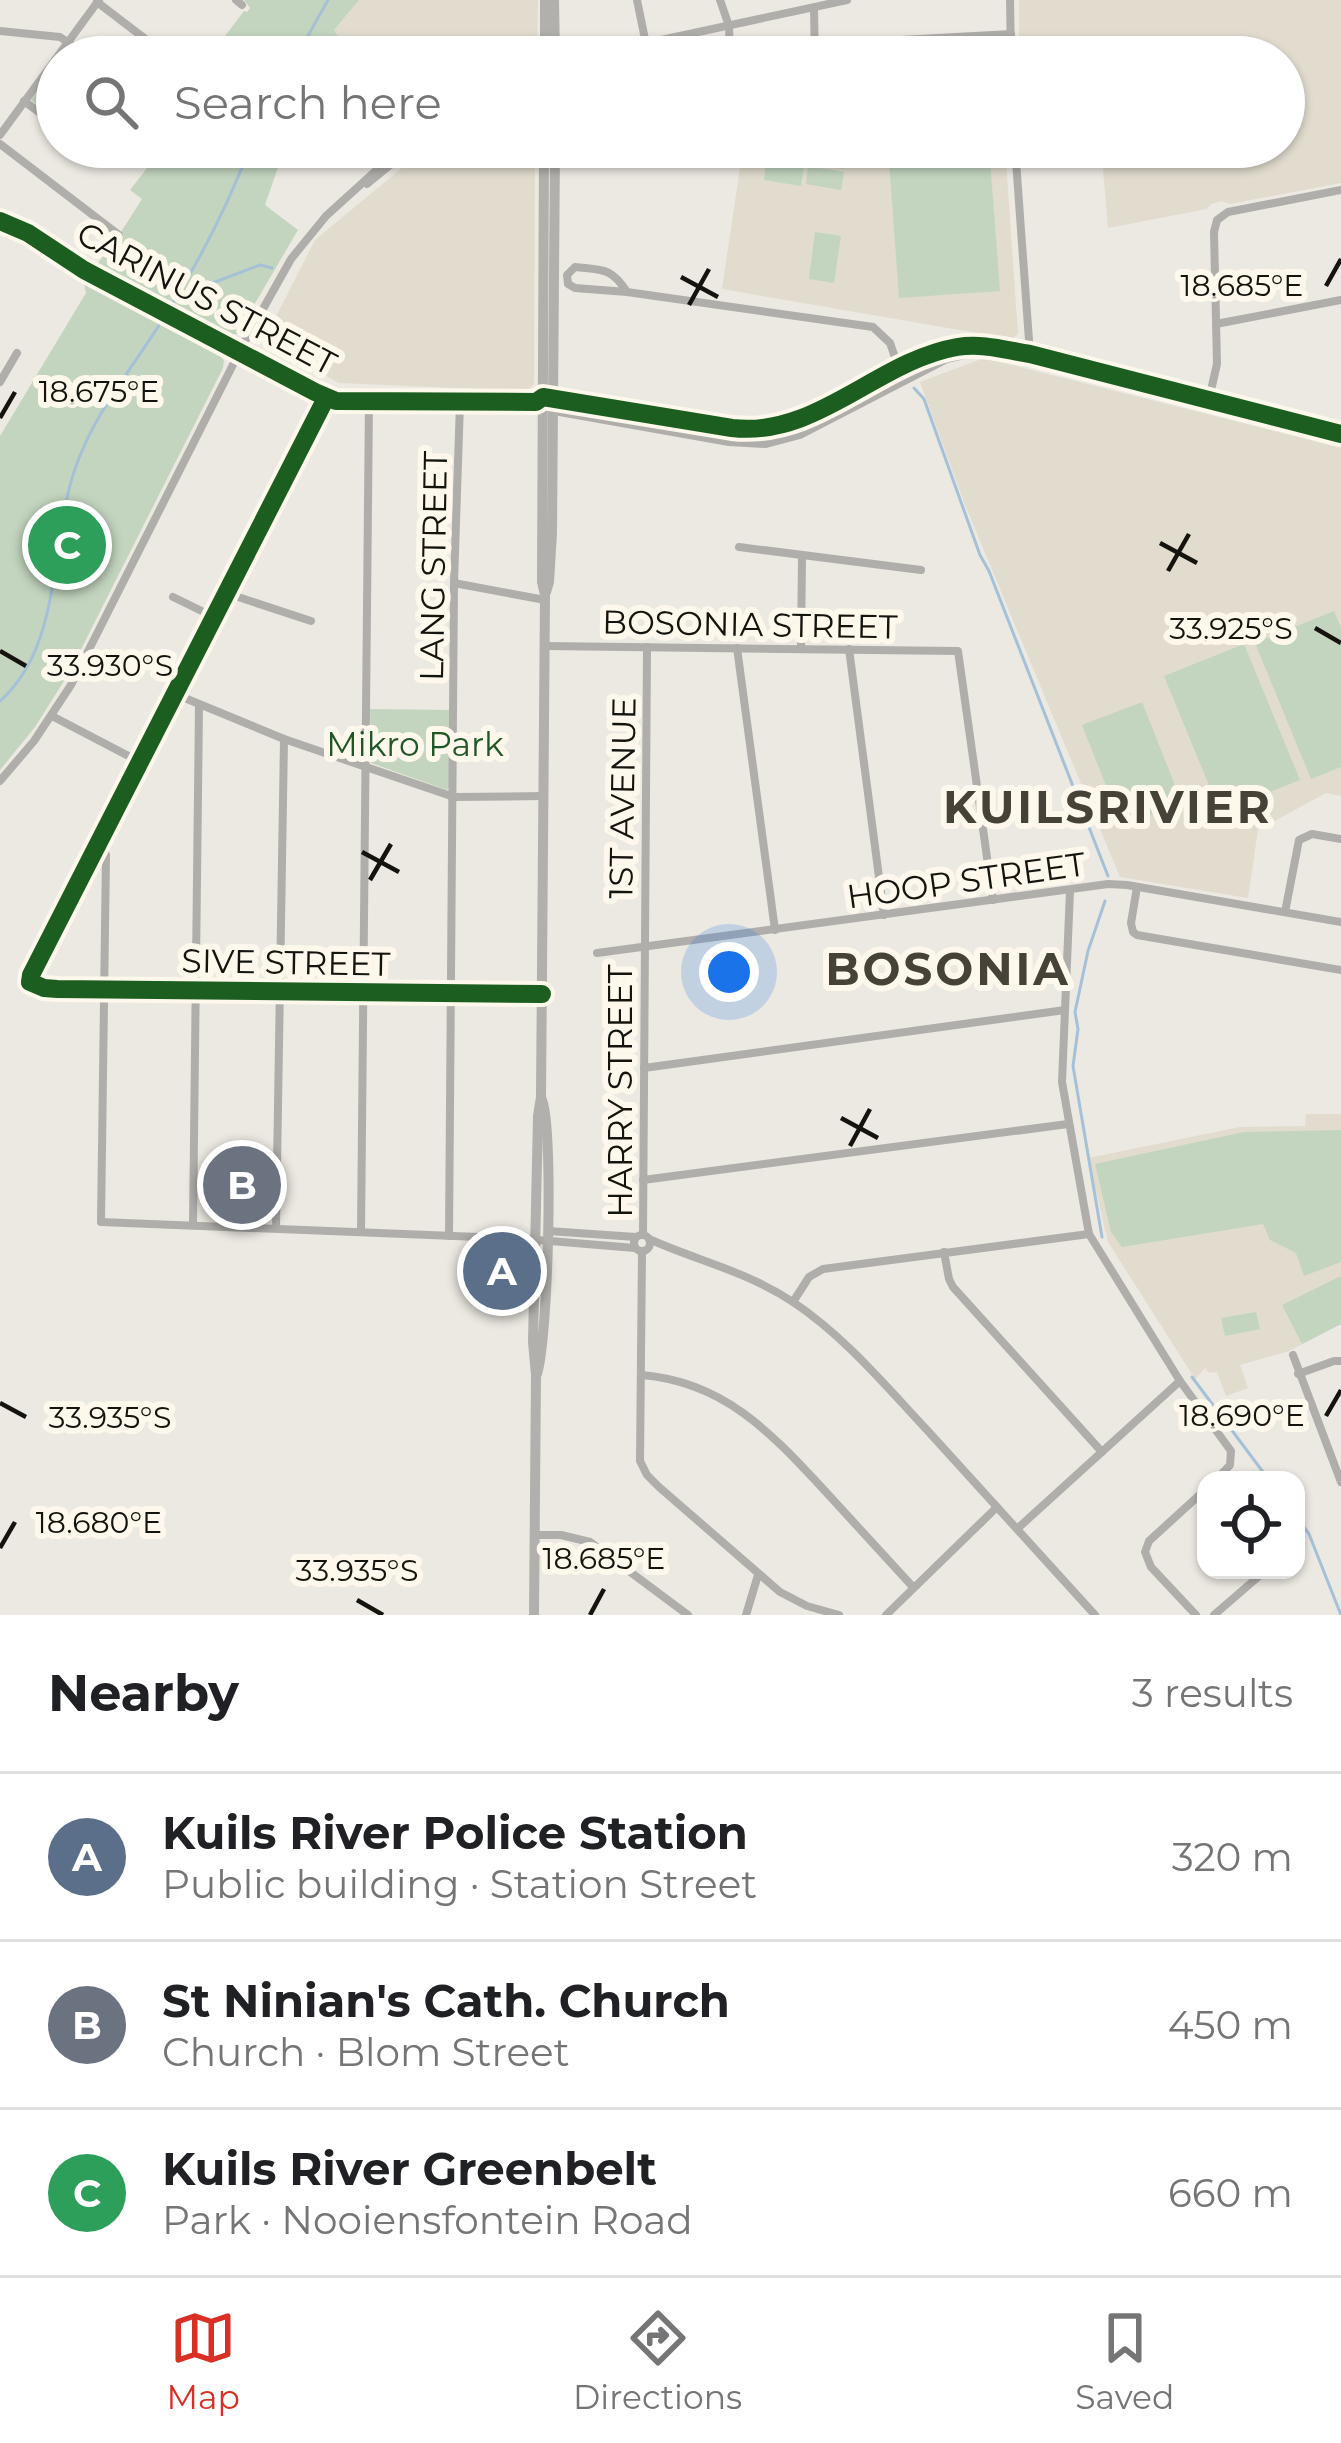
<!DOCTYPE html>
<meta charset="utf-8">
<style>
body{margin:0;font-family:Montserrat,sans-serif;background:#f6f6f6;color:#202124}
.controls{position:absolute;right:36px;bottom:36px;display:grid;overflow:hidden;border-radius:24px;box-shadow:0 3px 9px #0004}
.controls button{width:108px;height:108px;display:grid;place-items:center;padding:0;border:0;border-bottom:3px solid #e0e0e0;background:#fff;color:#202124;font:60px sans-serif}
.you{position:absolute;left:729px;top:972px;width:42px;height:42px;margin:-30px;border:9px solid #fff;border-radius:50%;background:#1a73e8;box-shadow:0 0 0 18px #1a73e833}
.badge{display:grid;place-items:center;width:78px;height:78px;border-radius:50%;background:#d93025;color:#fff;font-size:39px;font-weight:700}
.pin{position:absolute;translate:-50% -50%;border:6px solid #fff;box-shadow:0 3px 12px #0006}
.list{margin:0;padding:0;list-style:none}
h2{display:flex;justify-content:space-between;align-items:center;height:156px;margin:0;padding:0 48px;font-size:51px}
h2 small{font-size:39px;font-weight:400;color:#757577}
.list li{display:grid;grid-template-columns:78px 1fr auto;gap:36px;align-items:center;box-sizing:border-box;height:168px;padding:0 48px;border-top:3px solid #e0e0e0}
.list b{display:block;font-size:45px;white-space:nowrap}
.list p{margin:0;font-size:39px;white-space:nowrap;color:#757577}
.list em{font-size:39px;font-style:normal;color:#757577}
.icon{flex:none;width:66px;height:66px;fill:none;stroke:currentColor;stroke-width:2;stroke-linecap:round;stroke-linejoin:round}
.map{position:relative;flex:none;width:1341px;height:1615px;overflow:hidden}
.search{position:absolute;background:#fff;box-shadow:0 3px 9px #0004;left:36px;right:36px;top:36px;height:132px;display:flex;align-items:center;gap:30px;box-sizing:border-box;padding:0 42px;border-radius:66px;color:#757577;font-size:45px}
.sheet{height:660px;background:#fff}
nav{display:flex;justify-content:space-around;align-items:center;box-sizing:border-box;height:168px;border-top:3px solid #e0e0e0;background:#fff;font-size:33px;color:#757577}
nav a{display:grid;justify-items:center;gap:6px}
nav .on{color:#d93025}
.map>svg:first-child{display:block}
.built{fill:#e1dcce}
.green{fill:#c3d5bf}
.lines{fill:none;stroke-linecap:round;stroke-linejoin:round}
.stream{stroke:#a5c1d8;stroke-width:3}
.minor{stroke:#b0aeab;stroke-width:8}
.major{stroke:#b2b0ac;stroke-width:10}
.cycleway-casing{stroke:#fdf8eb;stroke-width:26}
.cycleway{stroke:#1b5e20;stroke-width:18}
.ticks{fill:none;stroke:#15130e;stroke-width:4.5}
.labels{text-anchor:middle;dominant-baseline:central;stroke-width:12;stroke-linejoin:round;paint-order:stroke}
.street-label{font-size:33px;fill:#15130e;stroke:#fdf8eb}
.park-label{font-size:33px;fill:#1f5726;stroke:#fdf8eb}
.district-label{font-size:45px;font-weight:bold;letter-spacing:3px;fill:#464237;stroke:#fdf8eb}
.ticks-label{font-size:30px;text-anchor:middle;fill:#15130e;stroke:#fdf8eb;stroke-width:12;stroke-linejoin:round;paint-order:stroke}
</style>
<div class="map">
<svg width="1341" height="1615" viewBox="0 0 1341 1615">
<rect width="100%" height="100%" fill="#ece9e2"/>
<g class="built">
<polygon points="359,0 538,0 537,46 534,51 520,57 364,57 352,47 346,49 334,30"/>
<polygon points="1019,0 1341,0 1341,183 1230,204 1222,201 1211,204 1207,209 1108,228 1101,147 1284,147 1284,57 1019,57"/>
<polygon points="427,147 535,147 534,384 527,391 339,383 263,342 315,240"/>
<polygon points="743,147 1005,147 1018,334 1012,339 722,289"/>
<polygon points="984,358 1341,448 1341,796 1326,793 1258,830 1248,898 1120,877 965,505 920,382"/>
<polygon points="1306,1114 1341,1114 1341,1324 1289,1351 1240,1365 1248,1388 1226,1396 1217,1372 1209,1373 1205,1368 1195,1379 1108,1242 1088,1158 1240,1127 1305,1126"/>
</g>
<g class="green">
<polygon points="244,0 359,0 334,30 346,49 340,57 209,57 244,11 247,12 250,8"/>
<polygon points="57,63 57,115 52,116 31,100"/>
<polygon points="163,147 285,147 265,205 298,230 237,334 228,335 95,267 117,238 119,240 124,235 121,232 142,199 130,190 154,159 158,161 162,155 159,153"/>
<polygon points="768,147 807,147 801,186 764,180"/>
<polygon points="811,147 847,151 844,169 809,163"/>
<polygon points="888,147 989,147 1000,291 899,298"/>
<polygon points="808,166 844,172 841,190 806,184"/>
<polygon points="815,232 841,236 834,283 809,279"/>
<path d="M 87,278 C 124,298 201,329 224,361 L 223,368 L 69,673 L 35,727 L 0,770 L 0,436 L 86,293 L 84,284 Z"/>
<polygon points="1334,611 1341,628 1341,767 1311,779 1255,643"/>
<polygon points="1244,644 1300,780 1220,812 1164,676"/>
<polygon points="1142,702 1182,803 1122,826 1082,725"/>
<polygon points="370,709 451,710 450,786 447,790 371,763"/>
<polygon points="1341,1130 1341,1262 1304,1276 1296,1253 1270,1240 1263,1224 1122,1247 1111,1232 1095,1164 1244,1132"/>
<polygon points="1341,1276 1341,1324 1302,1344 1282,1305"/>
<polygon points="1256,1312 1260,1329 1225,1336 1221,1318"/>
</g>
<g class="lines">
<g class="stream">
<polyline points="296,57 328,0"/>
<polyline points="178,296 260,265 272,268"/>
<polyline points="914,388 924,399 980,555 989,571 1108,876"/>
<path d="M 0,701 C 63,645 49,545 75,469 C 94,413 132,369 163,319 C 198,264 227,208 250,147"/>
<polyline points="1102,1237 1073,1066 1078,1029 1075,1012 1088,951 1105,901"/>
<polyline points="1192,1377 1269,1480"/>
<polyline points="1296,1516 1309,1534 1341,1615"/>
</g>
<g class="minor">
<polyline points="236,0 242,5"/>
<polyline points="637,0 646,44"/>
<polyline points="720,0 729,26 730,57"/>
<polyline points="1010,0 1011,57"/>
<polyline points="97,2 169,57"/>
<polyline points="814,9 815,57"/>
<polyline points="0,31 60,37 89,57"/>
<polyline points="901,40 1011,34"/>
<polyline points="582,57 847,0"/>
<polyline points="24,101 48,119 57,119"/>
<polyline points="0,135 99,0"/>
<polyline points="0,144 119,235"/>
<polyline points="146,147 160,157"/>
<polyline points="1015,147 1030,354"/>
<polyline points="367,184 412,147"/>
<path d="M 0,221 L 28,233 L 84,270 L 315,392 L 336,401 L 536,402 L 543,397 L 732,428 C 817,438 877,361 957,347 C 983,343 1005,350 1030,354 L 1341,434"/>
<path d="M 627,292 C 611,267 602,270 575,267 L 567,275 L 568,284 L 575,288 L 627,292 L 873,327 L 890,343 L 903,380"/>
<polyline points="1216,324 1341,300"/>
<polyline points="0,382 17,353"/>
<polyline points="326,398 31,975 30,982 44,988 57,989 542,994"/>
<polyline points="1209,399 1217,364 1214,232 1217,220 1228,212 1341,190"/>
<polyline points="554,411 729,442 766,444 800,435 947,359 972,353 1001,351"/>
<polyline points="739,547 921,570"/>
<polyline points="454,583 545,600"/>
<polyline points="226,593 311,621"/>
<polyline points="173,597 214,617"/>
<polyline points="545,646 958,651 993,900"/>
<polyline points="737,648 775,930"/>
<polyline points="801,649 802,555"/>
<polyline points="849,649 884,915"/>
<polyline points="175,694 284,739 454,797 544,796"/>
<polyline points="52,716 140,762"/>
<polyline points="0,781 34,741 71,685 245,341 291,259 326,216 402,147"/>
<polyline points="101,840 106,855 101,1222 526,1239 635,1248"/>
<polyline points="1137,887 1131,923 1133,932 1137,935 1341,970"/>
<polyline points="1070,891 1062,1082 1089,1234 1180,1381 1231,1451 1230,1465 1216,1480"/>
<polyline points="1285,912 1299,840 1312,834 1341,839"/>
<polyline points="597,953 1108,884 1127,885 1341,922"/>
<polyline points="644,1068 1065,1010"/>
<polyline points="643,1180 1068,1124"/>
<polyline points="193,1225 199,706"/>
<polyline points="276,1228 284,739"/>
<polyline points="548,1231 636,1237"/>
<polyline points="361,1232 369,400"/>
<circle cx="642" cy="1243" r="8"/>
<polyline points="643,1235 647,647"/>
<polyline points="449,1236 454,583 460,402"/>
<path d="M 649,1239 C 698,1261 746,1271 793,1302 C 844,1336 885,1385 927,1430 C 983,1491 1039,1553 1095,1615"/>
<polyline points="642,1252 640,1461 647,1475 659,1487 780,1592 807,1606 839,1615"/>
<polyline points="944,1252 949,1279 953,1287 1102,1452"/>
<polyline points="793,1302 809,1277 823,1269 1089,1234"/>
<polyline points="1293,1355 1341,1482"/>
<polyline points="1298,1374 1334,1361 1341,1361"/>
<path d="M 642,1375 C 725,1382 771,1433 825,1491 C 854,1523 884,1555 913,1587"/>
<polyline points="1017,1529 1180,1381"/>
<polyline points="535,1535 561,1535 590,1542 688,1615"/>
<polyline points="746,1615 758,1575"/>
<polyline points="886,1615 997,1507"/>
<polyline points="1196,1615 1151,1567 1145,1552 1149,1541 1206,1489"/>
<polyline points="1214,1615 1266,1570"/>
</g>
<g class="major">
<polyline points="554,0 555,57"/>
<polyline points="545,57 545,0"/>
<polyline points="546,592 549,582 552,533 555,147"/>
<path d="M 537,1374 C 548,1340 554,1131 542,1100"/>
<polyline points="534,1615 536,1375 533,1342 538,1116 541,1097 545,595 542,582 544,147"/>
</g>
<defs>
<g id="cycleway">
<path d="M 0,221 L 28,233 L 84,270 L 315,392 L 336,401 L 536,402 L 543,397 L 732,428 C 817,438 877,361 957,347 C 983,343 1005,350 1030,354 L 1341,434"/>
<polyline points="326,398 31,975 30,982 44,988 57,989 542,994"/>
</g>
</defs>
<use href="#cycleway" class="cycleway-casing"/>
<use href="#cycleway" class="cycleway"/>
</g>
<path class="ticks" d="M 681,277 L 718,297M 1326,286 L 1341,259M 689,305 L 709,269M 0,418 L 15,392M 1160,543 L 1197,563M 1168,571 L 1189,534M 1315,628 L 1341,643M 0,651 L 26,666M 362,852 L 399,872M 370,880 L 391,844M 841,1118 L 878,1138M 850,1146 L 870,1109M 0,1403 L 26,1417M 1326,1416 L 1341,1390M 0,1548 L 15,1522M 357,1600 L 383,1615M 590,1615 L 604,1589"/>
<g class="labels">
<g class="street-label">
<text transform="translate(207 298) rotate(28)">CARINUS STREET</text>
<text transform="translate(433 566) rotate(-89)">LANG STREET</text>
<text transform="translate(750 624) rotate(1)">BOSONIA STREET</text>
<text transform="translate(622 798) rotate(-89)">1ST AVENUE</text>
<text transform="translate(966 880) rotate(-8)">HOOP STREET</text>
<text transform="translate(286 962) rotate(1)">SIVE STREET</text>
<text transform="translate(620 1091) rotate(-90)">HARRY STREET</text>
</g>
<g class="park-label">
<text x="415" y="744">Mikro Park</text>
</g>
<g class="district-label">
<text x="1108" y="806">KUILSRIVIER</text>
<text x="948" y="968">BOSONIA</text>
</g>
</g>
<g class="ticks-label">
<text x="1242" y="296">18.685°E</text>
<text x="99" y="402">18.675°E</text>
<text x="1231" y="639">33.925°S</text>
<text x="110" y="676">33.930°S</text>
<text x="1242" y="1426">18.690°E</text>
<text x="110" y="1428">33.935°S</text>
<text x="99" y="1533">18.680°E</text>
<text x="604" y="1569">18.685°E</text>
<text x="357" y="1581">33.935°S</text>
</g>
</svg>
<div class="controls">
<button><svg class="icon" aria-label="locate" viewBox="0 0 24 24"><circle cx="12" cy="12" r="6"/><path d="M12 2v4M12 18v4M2 12h4M18 12h4"/></svg></button>
</div>
<div class="you"></div>
<div class="pin badge" style="left:502px;top:1271px;background:#5c6f8a">A</div>
<div class="pin badge" style="left:242px;top:1185px;background:#6b7280">B</div>
<div class="pin badge" style="left:67px;top:545px;background:#2e9e5b">C</div>
<div class="search"><svg class="icon" aria-label="search" viewBox="0 0 24 24"><circle cx="10" cy="10" r="6"/><path d="M15 15l6 6"/></svg>Search here</div>
</div>
<section class="sheet">
<h2>Nearby<small>3 results</small></h2>
<ul class="list">
<li><span class="badge" style="background:#5c6f8a">A</span><div><b>Kuils River Police Station</b><p>Public building · Station Street</p></div><em>320 m</em></li>
<li><span class="badge" style="background:#6b7280">B</span><div><b>St Ninian's Cath. Church</b><p>Church · Blom Street</p></div><em>450 m</em></li>
<li><span class="badge" style="background:#2e9e5b">C</span><div><b>Kuils River Greenbelt</b><p>Park · Nooiensfontein Road</p></div><em>660 m</em></li>
</ul>
</section>
<nav>
<a class="on"><svg class="icon" aria-label="map" viewBox="0 0 24 24"><path d="M3 6l6-2 6 2 6-2v14l-6 2-6-2-6 2zM9 4v14M15 6v14"/></svg>Map</a>
<a><svg class="icon" aria-label="directions" viewBox="0 0 24 24"><path d="M12 3l9 9-9 9-9-9zM9 14v-3h6M13 9l2 2-2 2"/></svg>Directions</a>
<a><svg class="icon" aria-label="saved" viewBox="0 0 24 24"><path d="M7 4h10v16l-5-4-5 4z"/></svg>Saved</a>
</nav>
